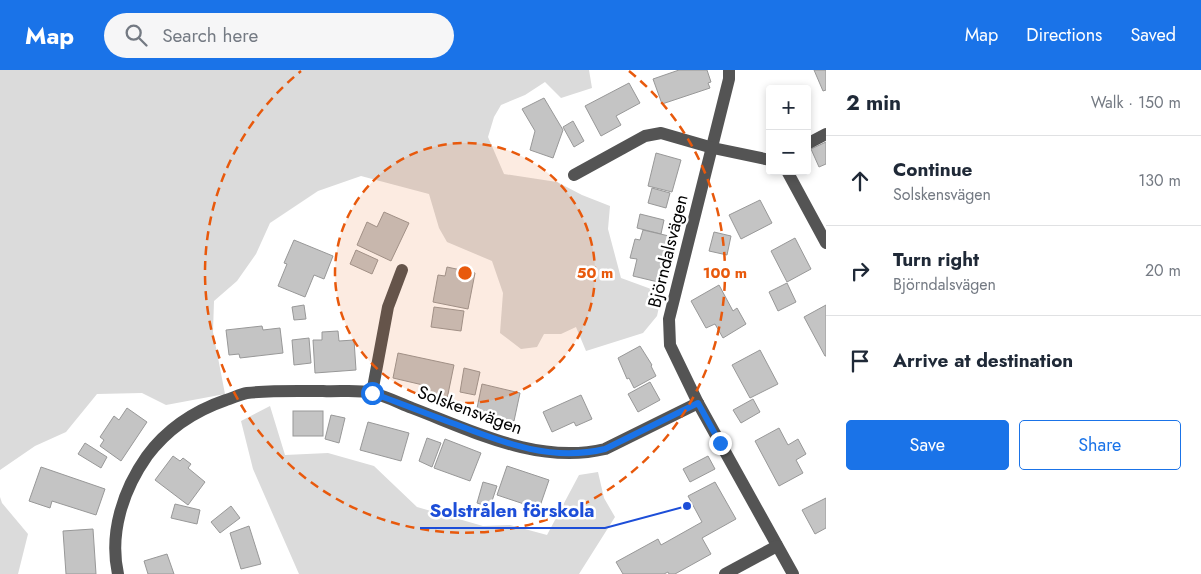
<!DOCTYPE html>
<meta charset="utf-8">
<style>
body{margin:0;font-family:Jost,sans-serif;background:#f6f6f7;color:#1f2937}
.controls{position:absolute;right:15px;top:15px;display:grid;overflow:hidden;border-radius:5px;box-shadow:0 2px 8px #0003}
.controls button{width:45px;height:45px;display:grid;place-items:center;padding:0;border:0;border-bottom:1px solid #e0e1e3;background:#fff;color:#1f2937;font:25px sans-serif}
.stop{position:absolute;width:15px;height:15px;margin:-11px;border:4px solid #1a73e8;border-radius:50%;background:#fff}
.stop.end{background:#1a73e8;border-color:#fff;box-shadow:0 1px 5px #0008}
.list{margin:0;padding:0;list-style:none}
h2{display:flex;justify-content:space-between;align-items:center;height:65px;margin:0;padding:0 20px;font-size:21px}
h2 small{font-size:16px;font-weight:400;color:#747a83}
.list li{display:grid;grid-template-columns:32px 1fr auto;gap:15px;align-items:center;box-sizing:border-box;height:90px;padding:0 20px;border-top:1px solid #e0e1e3}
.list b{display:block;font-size:19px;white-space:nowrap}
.list p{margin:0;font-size:16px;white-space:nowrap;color:#747a83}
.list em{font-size:16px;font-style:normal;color:#747a83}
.actions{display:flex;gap:10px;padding:15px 20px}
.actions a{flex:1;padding:11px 0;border:1px solid #1a73e8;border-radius:5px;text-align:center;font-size:18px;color:#1a73e8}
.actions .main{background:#1a73e8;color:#fff}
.icon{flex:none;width:28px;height:28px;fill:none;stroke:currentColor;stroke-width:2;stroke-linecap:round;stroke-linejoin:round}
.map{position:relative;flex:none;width:826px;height:504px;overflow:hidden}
header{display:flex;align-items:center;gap:30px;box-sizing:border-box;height:70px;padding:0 25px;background:#1a73e8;color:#fff}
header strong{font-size:24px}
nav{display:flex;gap:28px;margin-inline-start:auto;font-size:18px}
.search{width:350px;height:45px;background:#f6f6f7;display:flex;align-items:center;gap:12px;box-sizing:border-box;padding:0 18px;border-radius:28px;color:#747a83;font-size:19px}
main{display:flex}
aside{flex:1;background:#fff}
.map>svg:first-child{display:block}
.green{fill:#dbdbdb}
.building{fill:#c4c4c4;stroke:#989898}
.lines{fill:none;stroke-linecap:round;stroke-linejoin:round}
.minor{stroke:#545454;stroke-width:12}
.route{stroke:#1a73e8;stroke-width:6}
.ring{fill:none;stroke:#e8590c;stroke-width:2.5;stroke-dasharray:9 6}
.labels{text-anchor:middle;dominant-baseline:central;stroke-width:5;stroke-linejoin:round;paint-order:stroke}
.street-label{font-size:18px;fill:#000;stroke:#fff}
.centre{fill:#e8590c;stroke:#fff;stroke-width:2.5}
.ring-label{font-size:15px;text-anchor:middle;font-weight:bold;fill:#e8590c;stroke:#fff;stroke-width:5;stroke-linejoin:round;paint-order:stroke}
.leader{fill:none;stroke:#1d4ed8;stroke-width:2}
.callout-dot{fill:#1d4ed8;stroke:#fff;stroke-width:2}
.callout-label{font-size:19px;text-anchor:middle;font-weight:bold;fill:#1d4ed8;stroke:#fff;stroke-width:5;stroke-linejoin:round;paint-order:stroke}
</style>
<header>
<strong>Map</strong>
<div class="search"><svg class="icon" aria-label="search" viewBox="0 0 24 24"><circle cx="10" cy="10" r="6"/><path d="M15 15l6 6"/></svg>Search here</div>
<nav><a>Map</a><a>Directions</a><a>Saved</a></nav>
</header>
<main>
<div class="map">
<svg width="826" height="504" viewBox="0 0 826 504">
<rect width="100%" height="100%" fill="#fff"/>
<g class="green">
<polygon points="0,0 589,0 592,18 561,28 545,12 525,25 501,35 494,47 488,67 504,104 557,112 582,125 610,136 608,159 621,208 662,223 657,246 643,263 586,281 576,257 561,264 544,264 537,277 521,279 500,263 503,223 492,191 447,172 439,158 429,124 361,106 318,121 270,153 256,184 237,211 214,231 213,262 225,324 166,335 142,323 97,324 66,362 35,376 0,400"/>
<polygon points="270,336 285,385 328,383 374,396 417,437 483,456 510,455 547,465 579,405 598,402 604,428 615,447 579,504 299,504 253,399 241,351"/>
<polygon points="0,427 2,433 28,464 18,504 0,504"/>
</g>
<g class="building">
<polygon points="679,0 707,0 711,12 708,13 710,18 662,34 653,9"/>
<polygon points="814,0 826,0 826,20 823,21"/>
<polygon points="629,13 640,33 616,46 621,55 601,66 585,36"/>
<polygon points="544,28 563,60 553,88 530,80 535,61 522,39"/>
<polygon points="573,51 584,71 574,77 563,57"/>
<polygon points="826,72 826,94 819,97 811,79"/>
<polygon points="656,83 681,90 672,122 648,116"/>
<polygon points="652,118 670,123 666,138 648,133"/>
<polygon points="760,130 772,153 741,169 729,145"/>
<polygon points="384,142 409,153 391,191 357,175 367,152 377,157"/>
<polygon points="640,144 664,150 661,164 637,158"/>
<polygon points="643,160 669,166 658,212 633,206 637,189 630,188 635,169 640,170"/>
<polygon points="714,162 731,166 727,185 709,181"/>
<polygon points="795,168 811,199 787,212 771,181"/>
<polygon points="294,170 333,186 324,209 314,205 305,227 278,216 287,194 284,193"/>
<polygon points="356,180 378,190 372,204 350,194"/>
<polygon points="447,197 475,203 468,239 433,232 438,205 445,206"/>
<polygon points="787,213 796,232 778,241 769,222"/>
<polygon points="719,215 733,241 737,238 746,254 723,268 715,254 706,258 691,231"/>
<polygon points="304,235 306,249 294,250 292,237"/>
<polygon points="826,235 826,286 825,286 804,247"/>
<polygon points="434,237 464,241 461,261 431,257"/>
<polygon points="262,256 263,260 280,258 283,283 240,288 239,284 229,285 226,260"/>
<polygon points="338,261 339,271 354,270 356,300 315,303 313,270 322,270 322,262"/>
<polygon points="309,268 311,293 294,295 292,270"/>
<polygon points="640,276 652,295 651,296 656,306 634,318 629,308 627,309 618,288"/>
<polygon points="760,280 778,314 750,328 732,295"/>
<polygon points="398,283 454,295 447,329 421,324 423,315 393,308"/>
<polygon points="464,298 480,302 475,325 460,322"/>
<polygon points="650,312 660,330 638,342 628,324"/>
<polygon points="482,314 520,323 514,351 476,343"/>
<polygon points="581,325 592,349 576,356 574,352 552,362 543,342"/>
<polygon points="753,329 760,342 741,353 733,340"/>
<polygon points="127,338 147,352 121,391 100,376 104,370 100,367 114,346 119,350"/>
<rect x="293" y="341" width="30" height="25"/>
<polygon points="331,345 345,348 339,373 325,369"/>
<polygon points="368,352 409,363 401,391 360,380"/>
<polygon points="779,358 788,375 798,369 806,384 796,390 803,403 779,416 755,371"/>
<polygon points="427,368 441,373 432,397 419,391"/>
<polygon points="445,369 481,383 470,411 434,398"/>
<polygon points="85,373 107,387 101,398 78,384"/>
<polygon points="173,386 180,391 183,388 191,394 188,398 205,412 188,435 155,410"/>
<polygon points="708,386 715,399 690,412 683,399"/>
<polygon points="507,396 549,410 539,439 497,425"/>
<polygon points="41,397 105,419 96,445 52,431 50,438 29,431"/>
<polygon points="483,412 497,416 490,437 477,433"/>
<polygon points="715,412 736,449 702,468 711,484 675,504 669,504 668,502 664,504 623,504 616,492 658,469 661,475 702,452 688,426"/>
<polygon points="826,428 826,458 815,464 802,440"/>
<polygon points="175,434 200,440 197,454 171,448"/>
<polygon points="231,436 240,448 220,463 211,452"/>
<polygon points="249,456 261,494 241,499 230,463"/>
<polygon points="93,459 96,504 66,504 63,461"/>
<polygon points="167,484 174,504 148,504 144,491"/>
</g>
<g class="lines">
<g class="minor">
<polyline points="729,0 729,9 669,249 670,275 698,333 793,504"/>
<polyline points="807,74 826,64"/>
<polyline points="787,101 826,173"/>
<polyline points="574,105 645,66 661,63 713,78 770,90"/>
<polyline points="372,323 388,237 402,200"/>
<path d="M 118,504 C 109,463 123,420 147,386 C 167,359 194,341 226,330 C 233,328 240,324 247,323 C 273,320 298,321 323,321 C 339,322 357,319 372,323 C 386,326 399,333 412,338 C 473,361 538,395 605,379 L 698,333"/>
<polyline points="725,504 777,476"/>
</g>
</g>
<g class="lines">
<path class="route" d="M 372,323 C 400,333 427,344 455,354 C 504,373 551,392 605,379 L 698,333 L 720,373"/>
</g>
<circle cx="465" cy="203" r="130" fill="#e8590c" fill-opacity=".12"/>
<g class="ring">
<circle cx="465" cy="203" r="130"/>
<path d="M629 1A260 260 0 1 1 301 1"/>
</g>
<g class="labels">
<g class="street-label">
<text transform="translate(668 181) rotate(-76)">Björndalsvägen</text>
<text transform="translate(470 340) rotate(20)">Solskensvägen</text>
</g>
</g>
<circle cx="465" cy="203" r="8" class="centre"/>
<g class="ring-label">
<text x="595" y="208">50 m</text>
<text x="725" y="208">100 m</text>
</g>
<path class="leader" d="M687 436L605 458H420"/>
<circle class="callout-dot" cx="687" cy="436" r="5"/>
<g class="callout-label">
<text x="512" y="447">Solstrålen förskola</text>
</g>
</svg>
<div class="controls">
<button>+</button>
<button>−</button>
</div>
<div class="stop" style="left:372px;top:323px"></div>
<div class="stop end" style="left:720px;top:373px"></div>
</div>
<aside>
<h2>2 min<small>Walk · 150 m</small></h2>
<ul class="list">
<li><svg class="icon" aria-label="ahead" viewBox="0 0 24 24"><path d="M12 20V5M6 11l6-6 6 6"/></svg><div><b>Continue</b><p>Solskensvägen</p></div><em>130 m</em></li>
<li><svg class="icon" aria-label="right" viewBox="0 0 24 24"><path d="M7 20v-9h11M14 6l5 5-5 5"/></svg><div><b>Turn right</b><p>Björndalsvägen</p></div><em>20 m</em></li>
<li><svg class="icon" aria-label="arrive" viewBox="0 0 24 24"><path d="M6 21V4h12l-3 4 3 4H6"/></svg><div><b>Arrive at destination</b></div></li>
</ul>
<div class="actions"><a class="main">Save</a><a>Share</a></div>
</aside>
</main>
